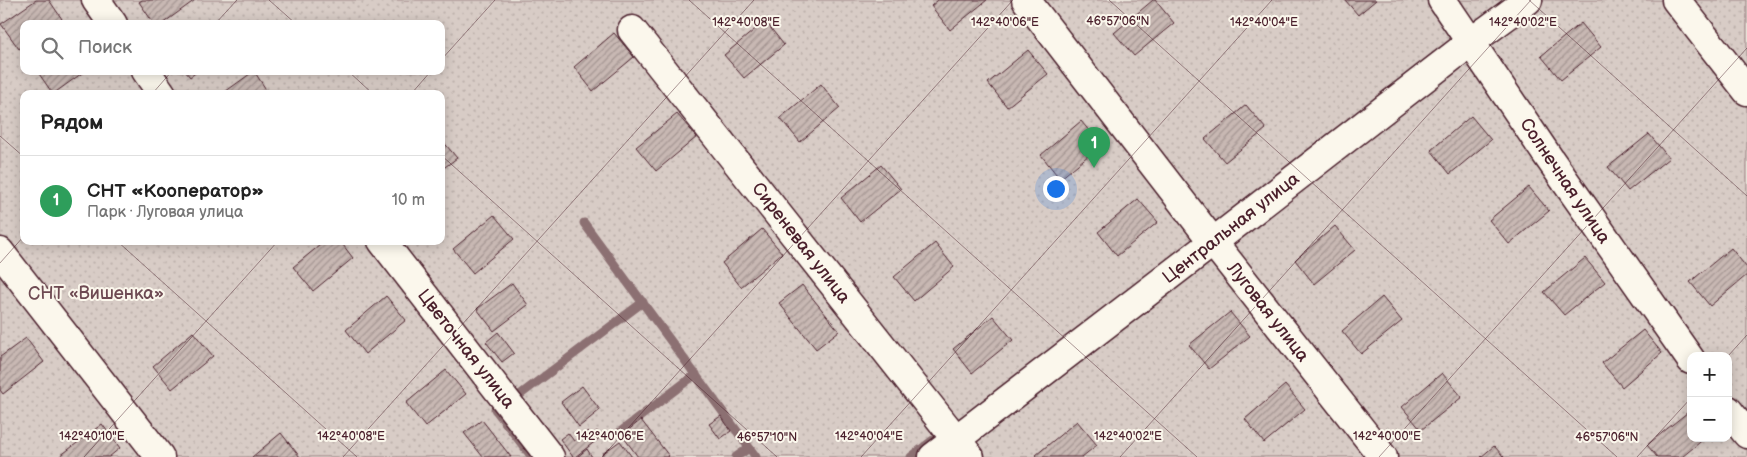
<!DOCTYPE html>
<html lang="ru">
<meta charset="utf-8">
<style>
body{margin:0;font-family:"Balsamiq Sans",sans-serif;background:#f2f2f2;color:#222}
.controls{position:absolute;right:15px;bottom:15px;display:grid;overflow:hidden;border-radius:10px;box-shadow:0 2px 12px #0003}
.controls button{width:45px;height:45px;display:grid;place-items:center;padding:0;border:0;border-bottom:1px solid #e0e0e0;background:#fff;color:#222;font:25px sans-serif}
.you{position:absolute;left:1055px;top:188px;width:18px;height:18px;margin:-12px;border:4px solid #fff;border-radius:50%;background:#1a73e8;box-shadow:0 0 0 8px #1a73e833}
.badge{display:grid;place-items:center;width:32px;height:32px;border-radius:50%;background:#111827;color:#fff;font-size:16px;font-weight:700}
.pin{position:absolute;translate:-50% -41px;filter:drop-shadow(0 1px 2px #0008)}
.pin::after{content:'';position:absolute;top:26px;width:18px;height:15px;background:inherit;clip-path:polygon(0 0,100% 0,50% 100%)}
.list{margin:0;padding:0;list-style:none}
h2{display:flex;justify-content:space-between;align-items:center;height:65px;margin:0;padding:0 20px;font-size:21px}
h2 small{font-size:16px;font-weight:400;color:#767676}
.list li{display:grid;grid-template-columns:32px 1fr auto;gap:15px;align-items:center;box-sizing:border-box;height:90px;padding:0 20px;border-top:1px solid #e0e0e0}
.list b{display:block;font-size:19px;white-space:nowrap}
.list p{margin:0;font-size:16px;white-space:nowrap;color:#767676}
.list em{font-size:16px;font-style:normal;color:#767676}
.icon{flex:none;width:28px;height:28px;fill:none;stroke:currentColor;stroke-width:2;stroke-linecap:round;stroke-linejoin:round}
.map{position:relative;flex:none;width:1747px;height:457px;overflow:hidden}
.search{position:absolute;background:#fff;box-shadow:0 2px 12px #0003;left:20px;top:20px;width:425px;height:55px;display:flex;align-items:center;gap:12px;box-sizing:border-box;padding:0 18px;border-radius:10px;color:#767676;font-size:19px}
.panel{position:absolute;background:#fff;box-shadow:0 2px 12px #0003;left:20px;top:90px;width:425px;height:155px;border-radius:10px}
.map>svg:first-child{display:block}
.grass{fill:url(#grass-dots);stroke:#917678;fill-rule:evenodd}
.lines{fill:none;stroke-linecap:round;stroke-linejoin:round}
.stream{stroke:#8c6f72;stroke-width:9}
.building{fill:url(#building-hatch);stroke:#4a1f2b}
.street-casing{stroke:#4a1f2b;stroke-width:31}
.street{stroke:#fbf7ec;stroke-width:28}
.ticks{fill:none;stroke:#4a1f2b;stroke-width:1;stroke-opacity:0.45}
.labels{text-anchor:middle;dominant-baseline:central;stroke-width:4;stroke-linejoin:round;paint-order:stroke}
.street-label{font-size:18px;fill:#4a1f2b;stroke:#fbf7ec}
.park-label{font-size:18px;fill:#6e4a52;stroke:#fbf7ec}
.ticks-label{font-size:12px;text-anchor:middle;fill:#4a1f2b;stroke:#fbf7ec;stroke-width:4;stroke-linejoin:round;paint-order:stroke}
</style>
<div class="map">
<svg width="1747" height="457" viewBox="0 0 1747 457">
<defs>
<pattern id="grass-dots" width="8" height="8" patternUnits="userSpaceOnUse" patternTransform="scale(1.25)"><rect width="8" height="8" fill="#d8ccc6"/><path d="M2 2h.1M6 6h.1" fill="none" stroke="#bbafaa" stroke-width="1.8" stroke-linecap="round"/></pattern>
<pattern id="building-hatch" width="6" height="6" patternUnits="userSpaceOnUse" patternTransform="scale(1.25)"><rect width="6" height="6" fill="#c8b8b3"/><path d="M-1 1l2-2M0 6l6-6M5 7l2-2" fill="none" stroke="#a49592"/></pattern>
</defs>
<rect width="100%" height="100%" fill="#f0eae0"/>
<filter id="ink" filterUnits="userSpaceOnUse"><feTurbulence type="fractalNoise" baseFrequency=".02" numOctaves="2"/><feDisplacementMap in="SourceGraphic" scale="10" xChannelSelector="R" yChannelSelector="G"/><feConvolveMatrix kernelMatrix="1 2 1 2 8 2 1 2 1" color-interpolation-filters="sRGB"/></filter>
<g filter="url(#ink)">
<path class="grass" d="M 0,0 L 1747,0 L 1747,457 L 0,457 ZM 24,24 L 441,24 L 441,71 L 24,71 ZM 24,94 L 441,94 L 441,241 L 24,241 ZM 1691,356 L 1728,356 L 1728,438 L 1691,438 Z"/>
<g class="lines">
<g class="stream">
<polyline points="584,223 756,457"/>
<polyline points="517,397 643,302"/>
<polyline points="495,409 532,457"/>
<polyline points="620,432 696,374"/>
<polyline points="736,457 749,448"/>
<polyline points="911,457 933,440"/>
</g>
</g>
<g class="building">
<polygon points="36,0 49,0 62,19 56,24 24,24 24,46 19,49 1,24"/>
<polygon points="142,0 195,0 162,24 154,24 139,2"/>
<polygon points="938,0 987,0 950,30 931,6"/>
<polygon points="1153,0 1155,0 1174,23 1134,56 1114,33"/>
<polygon points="1345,0 1376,0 1358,15"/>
<polygon points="765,21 784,45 744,78 724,55"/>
<polygon points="1581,23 1601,47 1561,80 1541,56"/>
<polygon points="614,33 634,57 593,91 574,67"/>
<polygon points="1028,50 1048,74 1007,107 988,83"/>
<polygon points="37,71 85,71 53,94"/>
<polygon points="185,71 198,71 190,77"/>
<polygon points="254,71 269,94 222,94"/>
<polygon points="821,84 840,108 800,142 780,118"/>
<polygon points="1246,105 1266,129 1225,162 1205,139"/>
<polygon points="677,114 697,137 656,171 636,147"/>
<polygon points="1471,116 1491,140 1450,174 1431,150"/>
<polygon points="1081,121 1101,145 1060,179 1041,155"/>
<polygon points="1649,134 1669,158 1628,191 1608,167"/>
<polygon points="441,139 457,158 441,170"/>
<polygon points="881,165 901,189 860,222 841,198"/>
<polygon points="1529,187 1549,211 1509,244 1489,220"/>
<polygon points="1138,199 1158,222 1117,256 1098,232"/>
<polygon points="494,215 514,239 473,273 453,249"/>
<polygon points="1335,226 1355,250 1314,284 1295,260"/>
<polygon points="762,229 782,253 741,287 722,263"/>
<polygon points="325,241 340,241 353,258 313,291 293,267"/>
<polygon points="935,243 954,267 914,301 894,277"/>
<polygon points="1731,248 1747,268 1747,275 1710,306 1690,282"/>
<polygon points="1585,258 1605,282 1564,315 1544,292"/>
<polygon points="512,283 528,305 494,331 477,309"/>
<polygon points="802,285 839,331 816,349 779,303"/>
<polygon points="386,296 406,320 365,354 346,330"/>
<polygon points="1382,297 1402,321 1361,354 1342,331"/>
<polygon points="1230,312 1250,336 1209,369 1189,345"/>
<polygon points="993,316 1013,340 972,373 953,349"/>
<polygon points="1643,330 1662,353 1622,387 1602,363"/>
<polygon points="193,332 213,356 172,389 153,366"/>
<polygon points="498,332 514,353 502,362 486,342"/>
<polygon points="26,338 44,362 3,394 0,390 0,357"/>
<polygon points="446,370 466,394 425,427 406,403"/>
<polygon points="1442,373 1462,397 1421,430 1402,407"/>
<polygon points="1285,385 1305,409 1264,443 1245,419"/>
<polygon points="582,386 600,410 579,427 561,402"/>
<polygon points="1688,412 1691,415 1691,438 1705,438 1682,457 1657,457 1647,445"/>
<polygon points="721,416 731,431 720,439 709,424"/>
<polygon points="482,420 511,457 483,457 464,433"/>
<polygon points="641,420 669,456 668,457 638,457 622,435"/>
<polygon points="1077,421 1097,445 1082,457 1038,457 1036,455"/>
<polygon points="102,424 120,448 109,457 60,457 60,456"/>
<polygon points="588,431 592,435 597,431 601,437 575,457 573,457 560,439 568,433 574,441"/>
<polygon points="281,433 300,457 252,457"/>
<polygon points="620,441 632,457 604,457 602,454"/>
<polygon points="1494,446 1504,457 1481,457"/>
<polygon points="587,449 592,457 577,457"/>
</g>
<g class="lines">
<defs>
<g id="street">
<polyline points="96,0 113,24"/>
<polyline points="1026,0 1213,242 1383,457"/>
<polyline points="1442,0 1549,158 1691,360"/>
<polyline points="1676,0 1747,91"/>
<polyline points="632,30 970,457"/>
<polyline points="146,71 162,94"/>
<polyline points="382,241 550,457"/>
<polyline points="0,252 160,457"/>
<polyline points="1728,410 1747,434"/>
<polyline points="933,457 1213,242 1471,42 1528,0"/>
</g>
</defs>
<use href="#street" class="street-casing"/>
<use href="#street" class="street"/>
</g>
</g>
<path class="ticks" d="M 269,0 L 296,24M 689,0 L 1197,457M 1109,0 L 1617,457M 1529,0 L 1747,196M 215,24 L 237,0M 441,60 L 495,0M 348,71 L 373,94M 152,94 L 172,71M 411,94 L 431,71M 0,136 L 24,157M 441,155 L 777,457M 117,241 L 357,457M 0,263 L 24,236M 1728,356 L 1747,335M 84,457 L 278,241M 343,457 L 754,0M 602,457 L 1013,0M 861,457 L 1272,0M 1120,457 L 1531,0M 1379,457 L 1747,48M 1637,457 L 1691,398"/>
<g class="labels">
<g class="street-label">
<text transform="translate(1565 181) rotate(56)">Солнечная улица</text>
<text transform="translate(1231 228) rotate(-38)">Центральная улица</text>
<text transform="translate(801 243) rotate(52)">Сиреневая улица</text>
<text transform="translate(1268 312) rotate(52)">Луговая улица</text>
<text transform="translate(466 349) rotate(52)">Цветочная улица</text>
</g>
<g class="park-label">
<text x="96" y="293">СНТ «Вишенка»</text>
</g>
</g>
<g class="ticks-label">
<text x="1118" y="25">46°57'06"N</text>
<text x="746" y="26">142°40'08"E</text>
<text x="1005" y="26">142°40'06"E</text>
<text x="1264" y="26">142°40'04"E</text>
<text x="1523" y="26">142°40'02"E</text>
<text x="92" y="440">142°40'10"E</text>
<text x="351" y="440">142°40'08"E</text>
<text x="610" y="440">142°40'06"E</text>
<text x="869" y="440">142°40'04"E</text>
<text x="1128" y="440">142°40'02"E</text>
<text x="1387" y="440">142°40'00"E</text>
<text x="767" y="441">46°57'10"N</text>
<text x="1607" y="441">46°57'06"N</text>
</g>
</svg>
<div class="controls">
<button>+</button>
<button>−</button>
</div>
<div class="you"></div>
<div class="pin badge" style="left:1094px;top:168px;background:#2e9e5b">1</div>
<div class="search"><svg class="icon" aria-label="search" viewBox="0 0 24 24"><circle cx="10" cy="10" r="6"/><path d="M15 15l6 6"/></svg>Поиск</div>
<section class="panel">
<h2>Рядом<small></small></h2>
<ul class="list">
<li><span class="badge" style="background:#2e9e5b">1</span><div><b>СНТ «Кооператор»</b><p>Парк · Луговая улица</p></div><em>10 m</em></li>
</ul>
</section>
</div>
